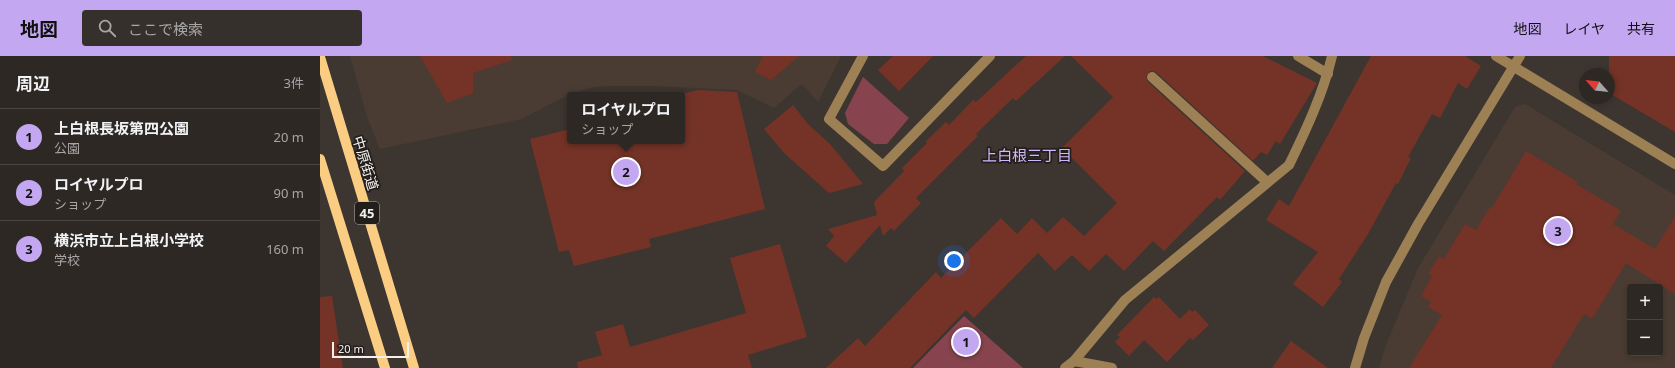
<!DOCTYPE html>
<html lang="ja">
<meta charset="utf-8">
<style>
body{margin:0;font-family:"Noto Sans","Noto Sans JP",sans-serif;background:#36302c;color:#f1f3f6}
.controls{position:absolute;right:12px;bottom:12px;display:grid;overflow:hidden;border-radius:4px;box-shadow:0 2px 6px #0003}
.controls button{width:36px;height:36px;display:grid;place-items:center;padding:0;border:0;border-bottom:1px solid #494441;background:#2e2824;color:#f1f3f6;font:20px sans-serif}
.compass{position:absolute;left:1259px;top:12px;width:36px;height:36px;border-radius:50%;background:#2e2824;box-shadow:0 2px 6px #0003;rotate:297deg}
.scale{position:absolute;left:12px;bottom:10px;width:77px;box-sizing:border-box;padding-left:4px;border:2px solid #f6f0ed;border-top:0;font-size:11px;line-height:14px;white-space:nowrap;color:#f6f0ed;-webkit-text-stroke:3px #211e1b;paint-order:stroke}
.you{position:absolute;left:634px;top:205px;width:14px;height:14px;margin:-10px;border:3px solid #fff;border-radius:50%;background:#1a73e8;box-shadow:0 0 0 6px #1a73e833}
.badge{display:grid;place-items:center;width:26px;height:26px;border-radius:50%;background:#c4a7f1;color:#111;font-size:13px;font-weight:700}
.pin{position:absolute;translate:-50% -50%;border:2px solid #fff;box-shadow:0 1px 4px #0006}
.popup{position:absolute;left:247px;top:36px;width:118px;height:52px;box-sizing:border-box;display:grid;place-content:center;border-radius:4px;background:#2e2824;filter:drop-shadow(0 1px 3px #0005);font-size:13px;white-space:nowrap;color:#a7a6a6}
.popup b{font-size:15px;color:#f1f3f6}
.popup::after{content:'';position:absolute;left:50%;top:100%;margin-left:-8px;border:8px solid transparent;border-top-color:#2e2824}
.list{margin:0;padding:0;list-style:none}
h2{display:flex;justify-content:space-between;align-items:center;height:52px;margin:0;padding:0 16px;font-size:17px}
h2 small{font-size:13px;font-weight:400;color:#a7a6a6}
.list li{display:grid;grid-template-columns:26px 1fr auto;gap:12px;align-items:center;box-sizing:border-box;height:56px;padding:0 16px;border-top:1px solid #494441}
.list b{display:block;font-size:15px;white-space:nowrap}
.list p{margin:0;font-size:13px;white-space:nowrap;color:#a7a6a6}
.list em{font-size:13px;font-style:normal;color:#a7a6a6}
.icon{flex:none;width:22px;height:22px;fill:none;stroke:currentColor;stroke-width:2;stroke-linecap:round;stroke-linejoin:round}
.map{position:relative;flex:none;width:1355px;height:312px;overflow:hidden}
header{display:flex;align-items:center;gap:24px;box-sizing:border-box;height:56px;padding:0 20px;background:#c4a7f1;color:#111}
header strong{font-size:19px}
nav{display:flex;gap:22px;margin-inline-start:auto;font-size:14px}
.search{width:280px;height:36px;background:#36302c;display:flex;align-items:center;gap:10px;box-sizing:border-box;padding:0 14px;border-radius:4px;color:#a7a6a6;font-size:15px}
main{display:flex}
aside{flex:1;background:#2e2824}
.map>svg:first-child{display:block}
.built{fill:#4a3c33;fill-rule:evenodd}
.green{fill:#87444f}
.building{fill:#743326}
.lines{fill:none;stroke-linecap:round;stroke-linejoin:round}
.minor{stroke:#9d8155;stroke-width:10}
.major{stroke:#facd83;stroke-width:10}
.labels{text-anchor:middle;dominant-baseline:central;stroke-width:3.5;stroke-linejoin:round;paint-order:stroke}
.shield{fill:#211e1b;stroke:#b6b1ae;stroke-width:1}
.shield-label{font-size:13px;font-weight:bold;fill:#f6f0ed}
.street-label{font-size:14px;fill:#f6f0ed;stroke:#211e1b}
.neighbourhood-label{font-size:15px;fill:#d1b7fd;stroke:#211e1b}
</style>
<header>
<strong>地図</strong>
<div class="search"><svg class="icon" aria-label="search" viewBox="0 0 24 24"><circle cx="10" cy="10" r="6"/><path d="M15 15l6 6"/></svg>ここで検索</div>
<nav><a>地図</a><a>レイヤ</a><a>共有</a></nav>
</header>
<main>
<aside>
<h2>周辺<small>3件</small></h2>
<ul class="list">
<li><span class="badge">1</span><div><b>上白根長坂第四公園</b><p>公園</p></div><em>20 m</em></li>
<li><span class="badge">2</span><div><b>ロイヤルプロ</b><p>ショップ</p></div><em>90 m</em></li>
<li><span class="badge">3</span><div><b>横浜市立上白根小学校</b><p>学校</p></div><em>160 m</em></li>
</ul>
</aside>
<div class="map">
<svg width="1355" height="312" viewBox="0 0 1355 312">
<rect width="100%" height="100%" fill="#3d3530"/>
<g class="built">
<polygon points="30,0 521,0 498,46 482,28 454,52 417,34 335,30 287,30 268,32 250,39 236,45 202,63 60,93 47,61"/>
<path d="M 1205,48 L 1355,139 L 1355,312 L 1059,312 L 1066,289 L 1098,212 L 1195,51 ZM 1310,231 L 1340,231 L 1340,297 L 1310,297 Z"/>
</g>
<g class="green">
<polygon points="543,21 589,62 567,88 554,88 528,68 525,57"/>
<polygon points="644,260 703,312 593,312"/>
</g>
<g class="building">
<polygon points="100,0 191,0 192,4 153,17 153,37 127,47"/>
<polygon points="443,0 479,0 451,24 435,16"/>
<polygon points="573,0 613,0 579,35 558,14"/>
<polygon points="706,0 745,0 696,45 693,42 656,78 658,80 596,142 601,147 574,175 571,172 563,180 560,169 526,207 506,190 514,180 508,173 557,159 554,146 584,115 582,112 607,87 606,85 626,66 629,69 653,44 656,46"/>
<polygon points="751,0 943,0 997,27 960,88 956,85 947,99 941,96 933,105 836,16 830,15 826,20 828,26 925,115 900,144 897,141 844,195 833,185 804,215 786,198 769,215 752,199 735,215 718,197 654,262 646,254 590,312 506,312 538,282 545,290 616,216 621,222 681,162 697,178 712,162 727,177 743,161 764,180 797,147 742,92 793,41"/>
<polygon points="1051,0 1145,0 1161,10 1147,33 1138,27 1120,62 1112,58 1088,101 1091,102 1078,128 1076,127 1048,178 1019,223 1022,226 1003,251 973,228 998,196 946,164 959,143 969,150"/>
<polygon points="1289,0 1355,0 1355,76 1289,37"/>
<polygon points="378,34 417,36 445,153 329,183 331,191 254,210 249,194 239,196 210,83 250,73 250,85 362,85 362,38"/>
<polygon points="473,49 488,68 510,88 543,128 509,137 465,98 444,73"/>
<polygon points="1206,95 1258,126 1256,128 1301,155 1293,168 1335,193 1355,161 1355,238 1306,207 1272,263 1264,258 1231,312 1089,312 1122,259 1108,251 1111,246 1101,240 1112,220 1108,218 1119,200 1124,203 1145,168 1156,174 1170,151 1172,152"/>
<polygon points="460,188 487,281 428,299 432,312 258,312 257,306 282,299 275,276 303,268 310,291 426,257 410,202"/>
<polygon points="12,240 23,312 0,312 0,241"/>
<polygon points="834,241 836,243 839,241 860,263 870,253 872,256 875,254 889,269 873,284 870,282 847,306 824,284 809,300 795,286 800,281 797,279"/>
<polygon points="971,285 1008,312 952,312"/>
</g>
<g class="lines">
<g class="minor">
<polyline points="543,0 509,63 563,110 670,0"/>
<polyline points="978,0 1008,18"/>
<polyline points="1176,0 1355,108"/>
<polyline points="832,21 947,126"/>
<polyline points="754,305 792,312"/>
<path d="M 745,312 L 754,305 L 805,244 L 969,109 C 986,74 1003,38 1012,0"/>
<polyline points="1035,312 1044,282 1066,226 1098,168 1200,0"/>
</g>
<g class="major">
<polyline points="0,1 94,312"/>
<polyline points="0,103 65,312"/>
</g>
</g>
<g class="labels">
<rect class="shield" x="35" y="146" width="24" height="22" rx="3"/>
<g class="shield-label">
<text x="47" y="157">45</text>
</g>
<g class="street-label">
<text transform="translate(46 107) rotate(73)">中原街道</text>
</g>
<g class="neighbourhood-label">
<text x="707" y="99">上白根三丁目</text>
</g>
</g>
</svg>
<div class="controls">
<button>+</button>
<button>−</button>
</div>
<svg class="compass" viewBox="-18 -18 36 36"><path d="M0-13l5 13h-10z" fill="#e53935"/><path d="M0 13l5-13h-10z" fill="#a7a6a6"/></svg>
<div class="scale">20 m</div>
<div class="you"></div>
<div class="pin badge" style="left:646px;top:286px">1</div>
<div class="pin badge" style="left:306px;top:116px">2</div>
<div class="popup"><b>ロイヤルプロ</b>ショップ</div>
<div class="pin badge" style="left:1238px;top:175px">3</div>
</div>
</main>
